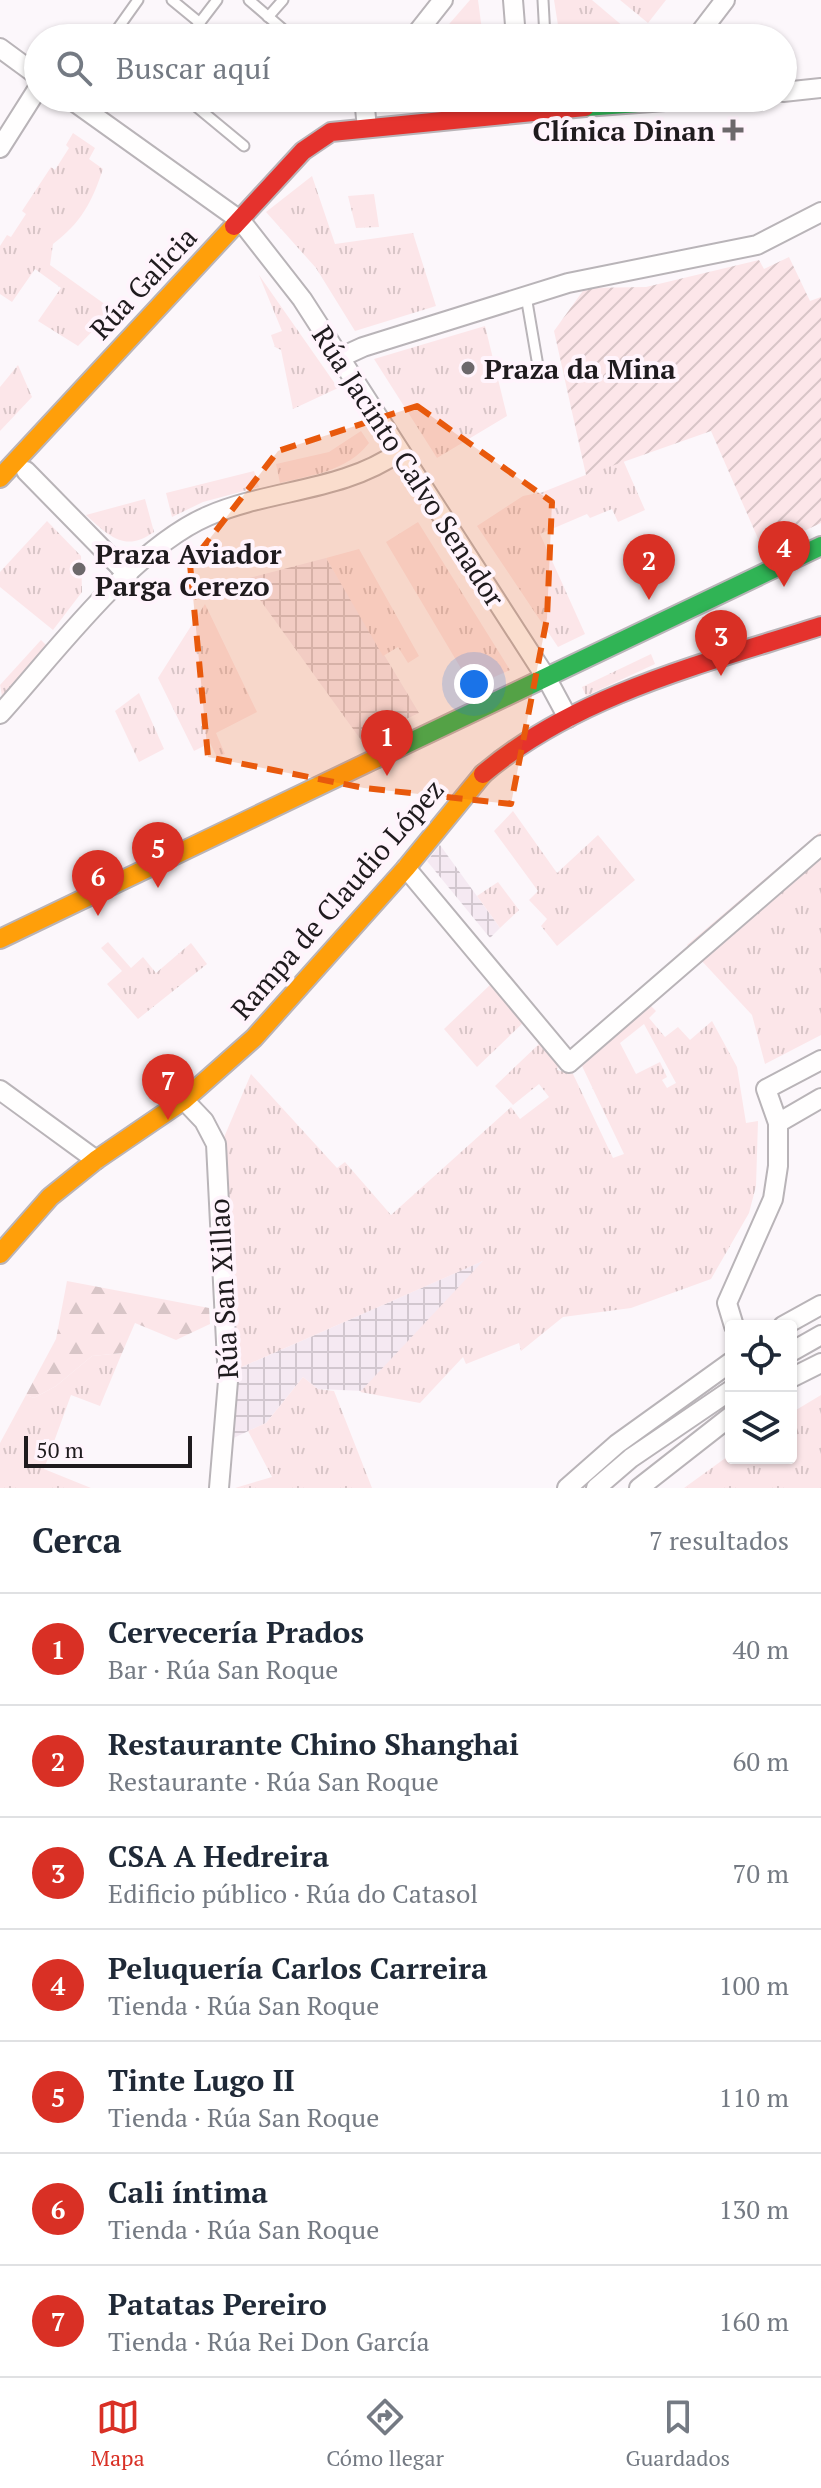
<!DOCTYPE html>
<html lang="es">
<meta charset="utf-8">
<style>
body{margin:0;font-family:"PT Serif",serif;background:#f6f6f7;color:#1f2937}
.controls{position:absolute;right:24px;bottom:24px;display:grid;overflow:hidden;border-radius:8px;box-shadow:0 2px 6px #0004}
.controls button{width:72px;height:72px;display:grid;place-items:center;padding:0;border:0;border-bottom:2px solid #e0e1e3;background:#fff;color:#1f2937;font:40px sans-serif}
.scale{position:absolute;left:24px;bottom:20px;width:168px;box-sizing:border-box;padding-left:8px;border:4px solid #1f1b1e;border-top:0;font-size:22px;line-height:28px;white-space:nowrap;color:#1f1b1e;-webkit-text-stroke:6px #fff4fc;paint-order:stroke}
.you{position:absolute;left:474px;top:684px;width:28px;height:28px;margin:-20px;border:6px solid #fff;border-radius:50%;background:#1a73e8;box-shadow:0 0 0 12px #1a73e833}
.badge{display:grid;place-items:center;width:52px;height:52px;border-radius:50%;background:#d93025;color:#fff;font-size:26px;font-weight:700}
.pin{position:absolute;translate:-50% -66px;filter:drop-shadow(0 2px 4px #0008)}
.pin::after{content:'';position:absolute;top:42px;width:28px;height:24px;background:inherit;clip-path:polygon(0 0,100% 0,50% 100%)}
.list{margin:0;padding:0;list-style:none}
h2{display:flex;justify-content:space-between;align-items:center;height:104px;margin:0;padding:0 32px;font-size:34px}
h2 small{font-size:26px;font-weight:400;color:#747a83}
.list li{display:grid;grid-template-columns:52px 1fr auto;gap:24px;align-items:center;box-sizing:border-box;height:112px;padding:0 32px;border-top:2px solid #e0e1e3}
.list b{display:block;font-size:30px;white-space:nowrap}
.list p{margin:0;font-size:26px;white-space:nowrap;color:#747a83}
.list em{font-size:26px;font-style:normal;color:#747a83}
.icon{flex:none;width:44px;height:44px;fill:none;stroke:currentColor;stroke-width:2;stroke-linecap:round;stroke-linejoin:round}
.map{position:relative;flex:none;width:821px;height:1488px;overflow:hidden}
.search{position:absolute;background:#fff;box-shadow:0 2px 6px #0004;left:24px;right:24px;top:24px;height:88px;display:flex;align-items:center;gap:20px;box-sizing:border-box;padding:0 28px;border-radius:44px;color:#747a83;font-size:30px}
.sheet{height:888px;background:#fff}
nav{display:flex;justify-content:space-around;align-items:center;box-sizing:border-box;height:112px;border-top:2px solid #e0e1e3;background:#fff;font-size:22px;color:#747a83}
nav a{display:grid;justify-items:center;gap:4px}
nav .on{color:#d93025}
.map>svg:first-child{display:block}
.industrial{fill:url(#industrial-grid)}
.grass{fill:url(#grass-tufts);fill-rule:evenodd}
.forest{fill:url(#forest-firs)}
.garden{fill:url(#garden-furrows)}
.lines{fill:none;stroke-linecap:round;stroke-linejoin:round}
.lane-casing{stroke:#b9b4b8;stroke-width:13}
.street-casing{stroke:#b9b4b8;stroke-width:22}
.fast-casing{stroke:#b9b4b8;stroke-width:22}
.slow-casing{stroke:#b9b4b8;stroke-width:22}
.jam-casing{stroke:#b9b4b8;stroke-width:22}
.lane{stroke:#fffefe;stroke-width:9}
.street{stroke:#fffefe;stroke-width:18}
.fast{stroke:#30b455;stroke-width:18}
.slow{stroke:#ff9f0a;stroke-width:18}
.jam{stroke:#e5322d;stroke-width:18}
.marked{fill:#e8590c;fill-opacity:0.2;stroke:#e8590c;stroke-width:6;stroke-dasharray:16 10;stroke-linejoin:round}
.poi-dot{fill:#6c686b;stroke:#fff4fc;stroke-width:3}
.labels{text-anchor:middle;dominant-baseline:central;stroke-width:8;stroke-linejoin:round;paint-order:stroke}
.poi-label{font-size:28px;font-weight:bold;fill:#1f1b1e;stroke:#fff4fc;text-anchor:start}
.street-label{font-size:28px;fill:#1f1b1e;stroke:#fff4fc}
</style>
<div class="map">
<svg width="821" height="1488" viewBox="0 0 821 1488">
<defs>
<pattern id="industrial-grid" width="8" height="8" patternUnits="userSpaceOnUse" patternTransform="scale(2)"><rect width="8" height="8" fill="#f5e9f2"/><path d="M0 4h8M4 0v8" fill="none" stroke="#d2c7cf"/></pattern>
<pattern id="grass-tufts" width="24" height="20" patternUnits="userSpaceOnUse" patternTransform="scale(2)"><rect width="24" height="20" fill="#fce6e9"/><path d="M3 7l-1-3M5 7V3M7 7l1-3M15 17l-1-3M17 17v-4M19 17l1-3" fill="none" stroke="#d8c5c7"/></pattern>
<pattern id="forest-firs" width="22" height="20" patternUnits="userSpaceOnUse" patternTransform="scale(2)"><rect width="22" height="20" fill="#fce6e9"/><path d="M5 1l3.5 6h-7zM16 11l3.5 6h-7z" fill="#d8c5c7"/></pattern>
<pattern id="garden-furrows" width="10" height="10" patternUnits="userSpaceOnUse" patternTransform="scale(2)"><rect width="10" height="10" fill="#fce6e9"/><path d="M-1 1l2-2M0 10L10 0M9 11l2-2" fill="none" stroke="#d8c5c7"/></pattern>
</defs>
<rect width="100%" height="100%" fill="#fcf7fb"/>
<g class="industrial">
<polygon points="326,558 419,713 361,740 245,579"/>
<polygon points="440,845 500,928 490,938 427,861"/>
<polygon points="485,1260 364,1391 318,1389 303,1377 266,1423 227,1441 235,1370"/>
</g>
<g class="grass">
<polygon points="470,0 478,0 483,38 437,38"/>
<polygon points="554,0 592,0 637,38 560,38"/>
<polygon points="620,0 666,0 648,23"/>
<path d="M 73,133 L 95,148 L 89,159 L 103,169 C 92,202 81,223 53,244 L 50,265 L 113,310 L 78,346 L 38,321 L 61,288 L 35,269 L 12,302 L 0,294 L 0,246 L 7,235 L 11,237 L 26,214 L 22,211 L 51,167 L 55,170 L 69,148 L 66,145 Z"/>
<polygon points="312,176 335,244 413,233 436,306 355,331 316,268 266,212"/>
<polygon points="374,194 379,227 356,228 348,196"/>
<polygon points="259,275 338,388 293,409 281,350 275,347 271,335 282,331"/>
<polygon points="485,326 507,416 437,458 374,359"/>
<polygon points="18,365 32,397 0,431 0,387"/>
<path d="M 361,431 L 369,443 C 347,471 313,475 280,483 L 276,464 L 329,452 Z"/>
<polygon points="623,460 645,510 618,522 612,509 590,518 587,514 540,534 585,634 558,647 477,526 523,496 543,492"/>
<polygon points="254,471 259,487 203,502 172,517 166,493"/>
<path d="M 145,499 L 154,532 C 125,553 109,536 86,515 Z"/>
<polygon points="47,521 81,556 82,592 53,630 0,587 0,572"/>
<polygon points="418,522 510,670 472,687 386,542"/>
<polygon points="359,549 419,656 408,663 398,647 383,656 326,558"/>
<polygon points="205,604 257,712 216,733 225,754 217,757 210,743 194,751 158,678"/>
<polygon points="41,640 47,646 2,696 0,685"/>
<polygon points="651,654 655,664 586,696 582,687"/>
<polygon points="139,693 164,749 139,762 115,711"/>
<polygon points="513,811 557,873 598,835 635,880 557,946 541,926 547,919 529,900 538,891 494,831"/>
<polygon points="821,831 821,1035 765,1064 752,1015 687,945"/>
<polygon points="498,882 519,910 500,928 477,896"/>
<polygon points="108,942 131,968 143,957 156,973 191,943 207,964 138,1019 107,984 122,971 101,948"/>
<polygon points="492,983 524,1022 477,1067 444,1029"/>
<path d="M 650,1005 L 656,1011 L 649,1018 L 665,1037 L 678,1027 L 690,1040 L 712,1021 L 737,1067 L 746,1123 L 758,1121 L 756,1186 L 749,1213 L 711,1279 L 631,1308 L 563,1317 L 521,1351 L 519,1343 L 466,1364 L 463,1357 L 420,1403 L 360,1392 L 483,1261 L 235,1370 L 222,1142 L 251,1074 L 337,1168 L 345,1162 L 391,1215 L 511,1107 L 520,1119 L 549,1097 L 539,1084 L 513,1105 L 495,1086 L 539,1044 L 558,1066 L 557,1070 L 573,1074 L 613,1158 L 624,1154 L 582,1066 ZM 644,1024 L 676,1083 L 667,1088 L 662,1080 L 667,1077 L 660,1062 L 636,1074 L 620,1043 Z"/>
<polygon points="122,1353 100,1406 71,1395 44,1469 91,1488 0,1488 0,1443 26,1395 34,1398 56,1386 92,1356"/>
<polygon points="303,1377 318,1389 334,1391 372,1488 235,1488 272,1477 248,1431 266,1423"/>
<polygon points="821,1395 821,1488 684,1488 731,1454 731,1458 791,1458 791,1413"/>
</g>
<polygon class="forest" points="67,1281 209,1308 210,1324 176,1340 135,1323 122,1353 92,1356 56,1386 34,1398 26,1395 56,1339"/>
<polygon class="garden" points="789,257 810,301 821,297 821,523 763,550 711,431 586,475 554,331 585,288 646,287 759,260 764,269"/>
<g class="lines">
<defs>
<g id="lane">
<polyline points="172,0 200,23"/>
<polyline points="249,0 293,38"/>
<polyline points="543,0 545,38"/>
<polyline points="268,17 283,0"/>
<polyline points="111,38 138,0"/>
<polyline points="188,38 217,0"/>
<polyline points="186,98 244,146"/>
<polyline points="526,296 539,372"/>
</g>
<g id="street">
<polyline points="513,0 516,38"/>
<polyline points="413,38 443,0"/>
<polyline points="696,38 725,0"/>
<polyline points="0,48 38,76"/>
<polyline points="783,92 821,88"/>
<polyline points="69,98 241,221 302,299 547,679 568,718"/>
<polyline points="364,98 367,128"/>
<polyline points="0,148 38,88"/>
<polyline points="339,358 363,347 568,283 757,245 821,212"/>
<polyline points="26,471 128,575"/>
<path d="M 0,714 C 56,652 132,549 208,516 C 270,489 342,492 399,452"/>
<polyline points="406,868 569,1063 821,845"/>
<polyline points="821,1060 766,1089 778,1123 821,1098"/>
<polyline points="0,1090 96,1160"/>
<polyline points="184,1100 204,1121 216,1144 228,1381 219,1488"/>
<polyline points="734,1326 727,1303 773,1199 778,1166 778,1123"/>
<polyline points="783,1326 821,1305"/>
<polyline points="791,1352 821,1335"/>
<polyline points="791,1378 821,1363"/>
<polyline points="567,1488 617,1444 731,1362"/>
<polyline points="596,1488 631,1458 731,1390"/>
<polyline points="639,1488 731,1416"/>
</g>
<g id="fast">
<polyline points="585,107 705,98"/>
<polyline points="377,758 821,546"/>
</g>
<g id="slow">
<polyline points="0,478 234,226"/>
<polyline points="0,939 377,758"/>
<polyline points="0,1254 50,1197 96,1160 184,1100 254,1038 406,868 483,774"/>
</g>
<g id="jam">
<polyline points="234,226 303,151 331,132 585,107"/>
<path d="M 483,774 C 577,694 706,663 821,626"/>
</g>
</defs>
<use href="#lane" class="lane-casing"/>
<use href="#street" class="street-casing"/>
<use href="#fast" class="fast-casing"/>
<use href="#slow" class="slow-casing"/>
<use href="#jam" class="jam-casing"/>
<use href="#lane" class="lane"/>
<use href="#street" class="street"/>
<use href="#fast" class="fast"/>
<use href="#slow" class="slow"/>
<use href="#jam" class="jam"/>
</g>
<path class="marked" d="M 417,406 L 552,502 L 547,618 L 511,804 L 364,788 L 208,757 L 190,564 L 278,451 Z"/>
<g class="poi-dot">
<path d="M729 118h8v8h8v8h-8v8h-8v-8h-8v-8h8z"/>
<circle cx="468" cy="368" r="8"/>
<circle cx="79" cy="569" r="8"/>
</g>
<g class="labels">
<g class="poi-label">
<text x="715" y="130" text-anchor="end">Clínica Dinan</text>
<text x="484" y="368">Praza da Mina</text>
<text x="95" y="553">Praza Aviador<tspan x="95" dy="32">Parga Cerezo</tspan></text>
</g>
<g class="street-label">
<text transform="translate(143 283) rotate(-47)">Rúa Galicia</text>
<text transform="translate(409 466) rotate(57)">Rúa Jacinto Calvo Senador</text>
<text transform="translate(337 899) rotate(-49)">Rampa de Claudio López</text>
<text transform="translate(223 1289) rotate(-93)">Rúa San Xillao</text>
</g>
</g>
</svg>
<div class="controls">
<button><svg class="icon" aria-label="locate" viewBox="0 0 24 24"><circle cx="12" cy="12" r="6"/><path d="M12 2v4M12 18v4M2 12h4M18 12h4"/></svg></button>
<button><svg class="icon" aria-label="layers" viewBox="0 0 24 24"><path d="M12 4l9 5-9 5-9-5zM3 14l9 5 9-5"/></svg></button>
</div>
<div class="scale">50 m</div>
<div class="you"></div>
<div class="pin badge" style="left:387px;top:776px">1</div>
<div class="pin badge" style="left:649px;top:600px">2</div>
<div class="pin badge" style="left:721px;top:676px">3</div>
<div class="pin badge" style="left:784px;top:587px">4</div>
<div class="pin badge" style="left:158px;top:888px">5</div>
<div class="pin badge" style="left:98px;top:916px">6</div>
<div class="pin badge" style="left:168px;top:1120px">7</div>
<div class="search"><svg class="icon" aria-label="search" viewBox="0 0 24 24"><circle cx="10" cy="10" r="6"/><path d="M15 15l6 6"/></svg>Buscar aquí</div>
</div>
<section class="sheet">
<h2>Cerca<small>7 resultados</small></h2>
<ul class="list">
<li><span class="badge">1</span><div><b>Cervecería Prados</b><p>Bar · Rúa San Roque</p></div><em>40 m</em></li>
<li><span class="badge">2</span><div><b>Restaurante Chino Shanghai</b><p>Restaurante · Rúa San Roque</p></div><em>60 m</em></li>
<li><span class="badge">3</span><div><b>CSA A Hedreira</b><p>Edificio público · Rúa do Catasol</p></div><em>70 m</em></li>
<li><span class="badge">4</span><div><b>Peluquería Carlos Carreira</b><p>Tienda · Rúa San Roque</p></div><em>100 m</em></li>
<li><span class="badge">5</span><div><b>Tinte Lugo II</b><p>Tienda · Rúa San Roque</p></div><em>110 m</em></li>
<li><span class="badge">6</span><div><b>Cali íntima</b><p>Tienda · Rúa San Roque</p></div><em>130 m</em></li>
<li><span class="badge">7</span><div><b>Patatas Pereiro</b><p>Tienda · Rúa Rei Don García</p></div><em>160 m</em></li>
</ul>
</section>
<nav>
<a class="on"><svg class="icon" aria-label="map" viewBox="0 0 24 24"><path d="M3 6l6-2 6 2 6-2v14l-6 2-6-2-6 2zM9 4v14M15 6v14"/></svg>Mapa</a>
<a><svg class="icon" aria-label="directions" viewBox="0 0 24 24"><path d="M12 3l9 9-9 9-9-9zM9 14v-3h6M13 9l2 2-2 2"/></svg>Cómo llegar</a>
<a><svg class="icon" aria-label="saved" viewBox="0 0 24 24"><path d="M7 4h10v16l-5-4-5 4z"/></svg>Guardados</a>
</nav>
